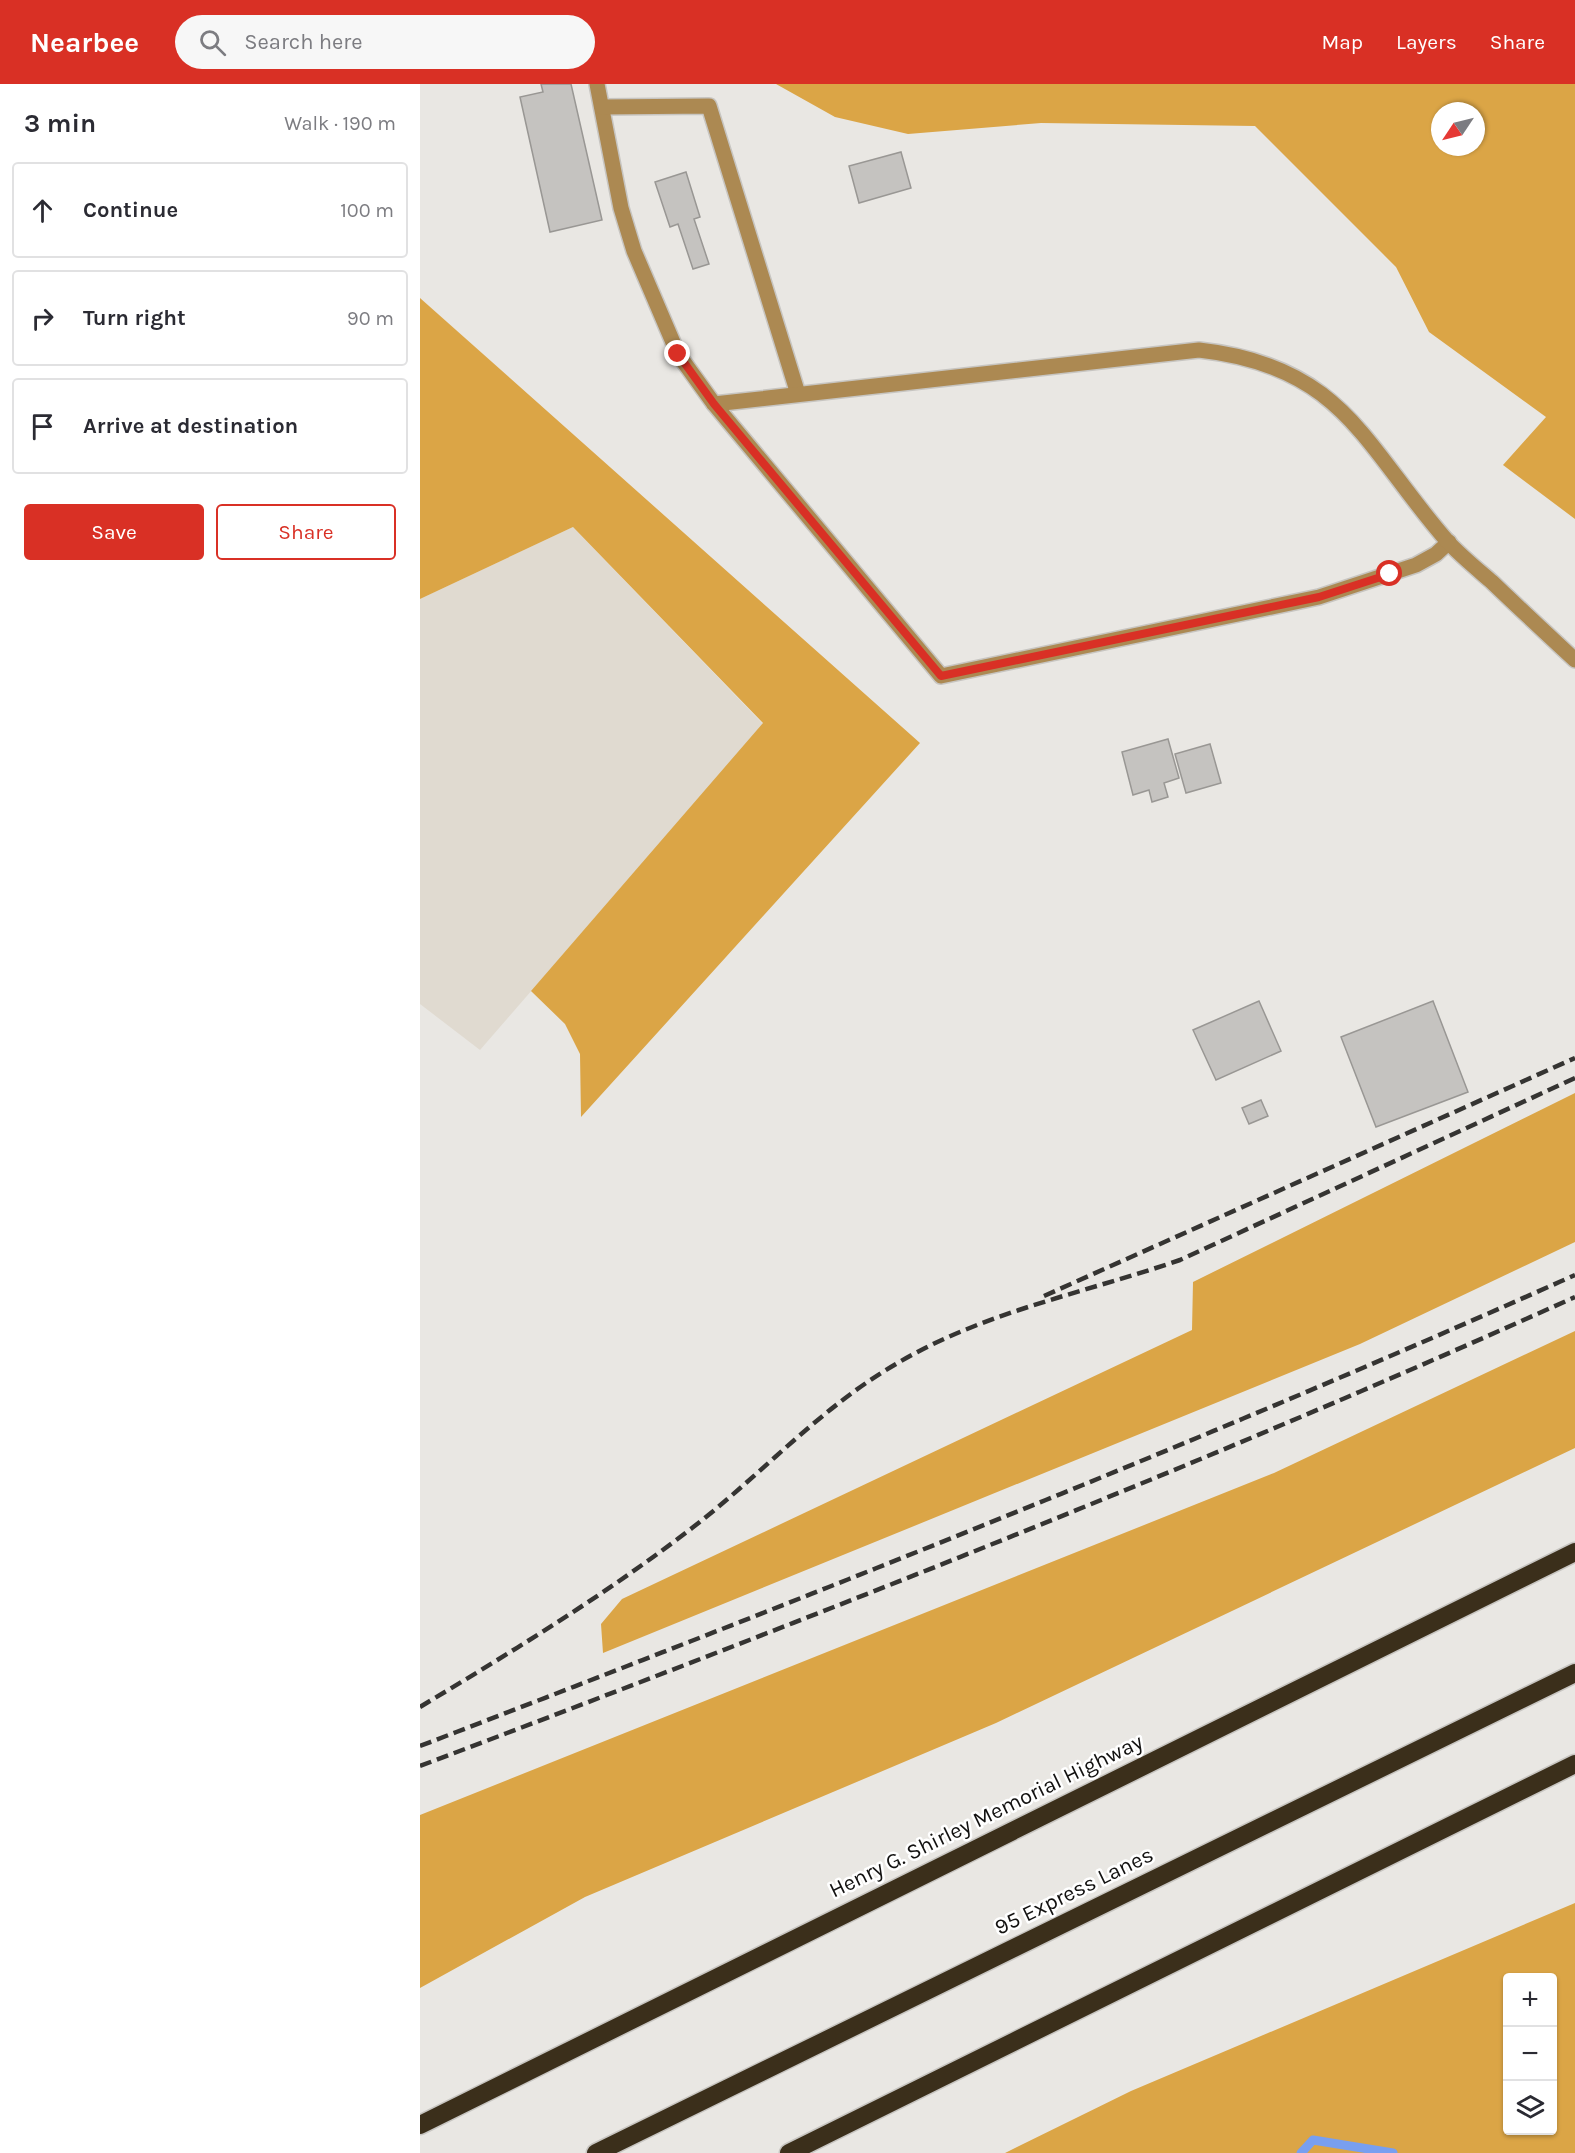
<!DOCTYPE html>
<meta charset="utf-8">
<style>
body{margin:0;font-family:Karla,sans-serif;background:#f7f7f7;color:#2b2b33}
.controls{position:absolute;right:18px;bottom:18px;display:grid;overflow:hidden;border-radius:6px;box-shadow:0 2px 4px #0004}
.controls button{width:54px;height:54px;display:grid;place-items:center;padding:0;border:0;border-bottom:2px solid #e1e1e2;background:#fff;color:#2b2b33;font:30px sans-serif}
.compass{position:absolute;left:1011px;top:18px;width:54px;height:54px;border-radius:50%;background:#fff;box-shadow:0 2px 4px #0004;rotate:235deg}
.stop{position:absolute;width:18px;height:18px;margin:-14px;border:4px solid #d93025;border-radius:50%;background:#fff}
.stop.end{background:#d93025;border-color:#fff;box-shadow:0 2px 6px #0008}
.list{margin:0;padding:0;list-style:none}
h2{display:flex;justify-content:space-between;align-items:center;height:78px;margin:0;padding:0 24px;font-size:26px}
h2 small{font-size:20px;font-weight:400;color:#7c7c81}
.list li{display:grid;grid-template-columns:39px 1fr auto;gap:18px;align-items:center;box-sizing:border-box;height:96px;margin:0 12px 12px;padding:0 12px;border:2px solid #e1e1e2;border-radius:6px}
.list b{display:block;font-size:22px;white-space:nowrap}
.list em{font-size:20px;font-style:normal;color:#7c7c81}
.actions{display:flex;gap:12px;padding:18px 24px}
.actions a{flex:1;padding:14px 0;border:2px solid #d93025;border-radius:6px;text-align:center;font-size:21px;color:#d93025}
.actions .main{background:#d93025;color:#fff}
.icon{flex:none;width:33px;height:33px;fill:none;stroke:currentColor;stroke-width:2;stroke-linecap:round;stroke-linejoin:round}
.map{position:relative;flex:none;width:1155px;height:2069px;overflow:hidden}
header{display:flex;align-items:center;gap:36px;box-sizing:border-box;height:84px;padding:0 30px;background:#d93025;color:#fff}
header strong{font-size:28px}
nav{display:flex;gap:33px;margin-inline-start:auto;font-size:21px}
.search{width:420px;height:54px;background:#f7f7f7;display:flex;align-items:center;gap:15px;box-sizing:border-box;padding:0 21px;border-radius:33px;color:#7c7c81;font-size:22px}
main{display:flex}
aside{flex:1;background:#fff}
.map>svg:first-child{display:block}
.built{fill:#e0dad0}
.forest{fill:#dba546;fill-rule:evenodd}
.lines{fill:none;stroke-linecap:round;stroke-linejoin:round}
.stream{stroke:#789ff0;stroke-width:9}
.building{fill:#c5c3c0;stroke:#999794;stroke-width:1.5}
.minor-casing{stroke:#c7c5c1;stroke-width:18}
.highway-casing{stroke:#c7c5c1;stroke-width:21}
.minor{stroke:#ac8952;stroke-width:15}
.highway{stroke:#3b2f1b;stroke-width:18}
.rail{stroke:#353432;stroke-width:4.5;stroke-dasharray:12 6;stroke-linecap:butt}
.route{stroke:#d93025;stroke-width:8}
.labels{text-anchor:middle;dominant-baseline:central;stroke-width:5;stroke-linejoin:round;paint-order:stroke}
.street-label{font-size:22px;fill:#121110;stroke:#fff}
</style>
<header>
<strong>Nearbee</strong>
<div class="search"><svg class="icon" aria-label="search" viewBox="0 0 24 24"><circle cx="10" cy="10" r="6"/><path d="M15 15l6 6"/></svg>Search here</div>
<nav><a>Map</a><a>Layers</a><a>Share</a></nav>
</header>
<main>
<aside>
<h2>3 min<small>Walk · 190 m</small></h2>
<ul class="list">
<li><svg class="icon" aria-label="ahead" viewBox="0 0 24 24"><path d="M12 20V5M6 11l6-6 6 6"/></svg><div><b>Continue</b></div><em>100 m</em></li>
<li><svg class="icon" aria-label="right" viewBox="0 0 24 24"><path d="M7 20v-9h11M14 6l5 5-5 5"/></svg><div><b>Turn right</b></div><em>90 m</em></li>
<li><svg class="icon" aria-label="arrive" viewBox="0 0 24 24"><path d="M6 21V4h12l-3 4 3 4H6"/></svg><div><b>Arrive at destination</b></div></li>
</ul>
<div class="actions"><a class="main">Save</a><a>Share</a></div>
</aside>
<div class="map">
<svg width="1155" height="2069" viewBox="0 0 1155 2069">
<rect width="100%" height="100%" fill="#e9e7e3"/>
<polygon class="built" points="153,443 343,640 60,966 0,920 0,515"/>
<g class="forest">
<path d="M 356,0 L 1155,0 L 1155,435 L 1083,381 L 1126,333 L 1009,248 L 976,183 L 835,42 L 621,39 L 488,50 L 415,33 ZM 1020,27 L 1056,27 L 1056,63 L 1020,63 Z"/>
<polygon points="0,214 500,659 161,1033 160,970 145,940 111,907 343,639 153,443 0,515"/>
<polygon points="1155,1009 1155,1158 940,1260 183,1569 181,1540 202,1515 772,1246 773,1198"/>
<polygon points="1155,1247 1155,1364 576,1639 165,1813 0,1904 0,1731 854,1389"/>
<path d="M 1155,1819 L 1155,2069 L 585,2069 L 711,2007 ZM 1088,1894 L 1132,1894 L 1132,2046 L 1088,2046 Z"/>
</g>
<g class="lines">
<polyline class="stream" points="881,2069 893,2056 973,2069"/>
</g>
<g class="building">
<polygon points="121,0 151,0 182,136 130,148 100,13 123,8"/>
<polygon points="481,68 491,104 439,119 429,82"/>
<polygon points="266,88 280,133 274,135 289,180 273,185 258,140 250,143 235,98"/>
<polygon points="748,655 759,694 744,699 748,713 732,718 729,706 713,711 702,668"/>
<polygon points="790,660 801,699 766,709 755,670"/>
<polygon points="839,917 861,967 796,996 773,946"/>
<polygon points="1013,917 1048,1008 956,1043 921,953"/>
<polygon points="841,1016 848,1032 829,1040 822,1024"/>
</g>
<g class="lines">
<defs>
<g id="minor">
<polyline points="177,0 201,124 214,167 258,270 294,320 521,592 899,513 996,481 1016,470 1029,458"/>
<polyline points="182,23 289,22 378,310"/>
<path d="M 294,320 L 779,266 C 924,282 944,362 1028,458 C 1041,472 1057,485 1072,498 C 1099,524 1127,550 1155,576"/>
</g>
<g id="highway">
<polyline points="0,2041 1155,1468"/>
<polyline points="176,2069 1155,1589"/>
<polyline points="369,2069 1155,1680"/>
</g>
</defs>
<use href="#minor" class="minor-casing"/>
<use href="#highway" class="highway-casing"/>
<use href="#minor" class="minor"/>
<use href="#highway" class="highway"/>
<g class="rail">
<polyline points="624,1212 1155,974"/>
<path d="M 0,1623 C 93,1567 185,1511 272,1444 C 341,1391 400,1324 476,1280 C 563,1228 664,1209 760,1176 L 1155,994"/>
<path d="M 0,1662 C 388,1513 775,1361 1155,1191"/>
<path d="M 0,1682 C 389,1535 776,1384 1155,1213"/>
</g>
</g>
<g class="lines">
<polyline class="route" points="258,270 294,320 521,592 899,513 970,490"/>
</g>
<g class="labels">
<g class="street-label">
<text transform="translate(566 1732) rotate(-26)">Henry G. Shirley Memorial Highway</text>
<text transform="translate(654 1807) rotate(-26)">95 Express Lanes</text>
</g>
</g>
</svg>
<div class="controls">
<button>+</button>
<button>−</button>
<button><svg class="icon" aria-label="layers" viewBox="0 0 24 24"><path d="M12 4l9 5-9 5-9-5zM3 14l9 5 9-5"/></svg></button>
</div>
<svg class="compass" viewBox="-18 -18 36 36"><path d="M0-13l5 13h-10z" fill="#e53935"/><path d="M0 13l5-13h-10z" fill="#7c7c81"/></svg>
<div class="stop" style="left:970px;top:490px"></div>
<div class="stop end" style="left:258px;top:270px"></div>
</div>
</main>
